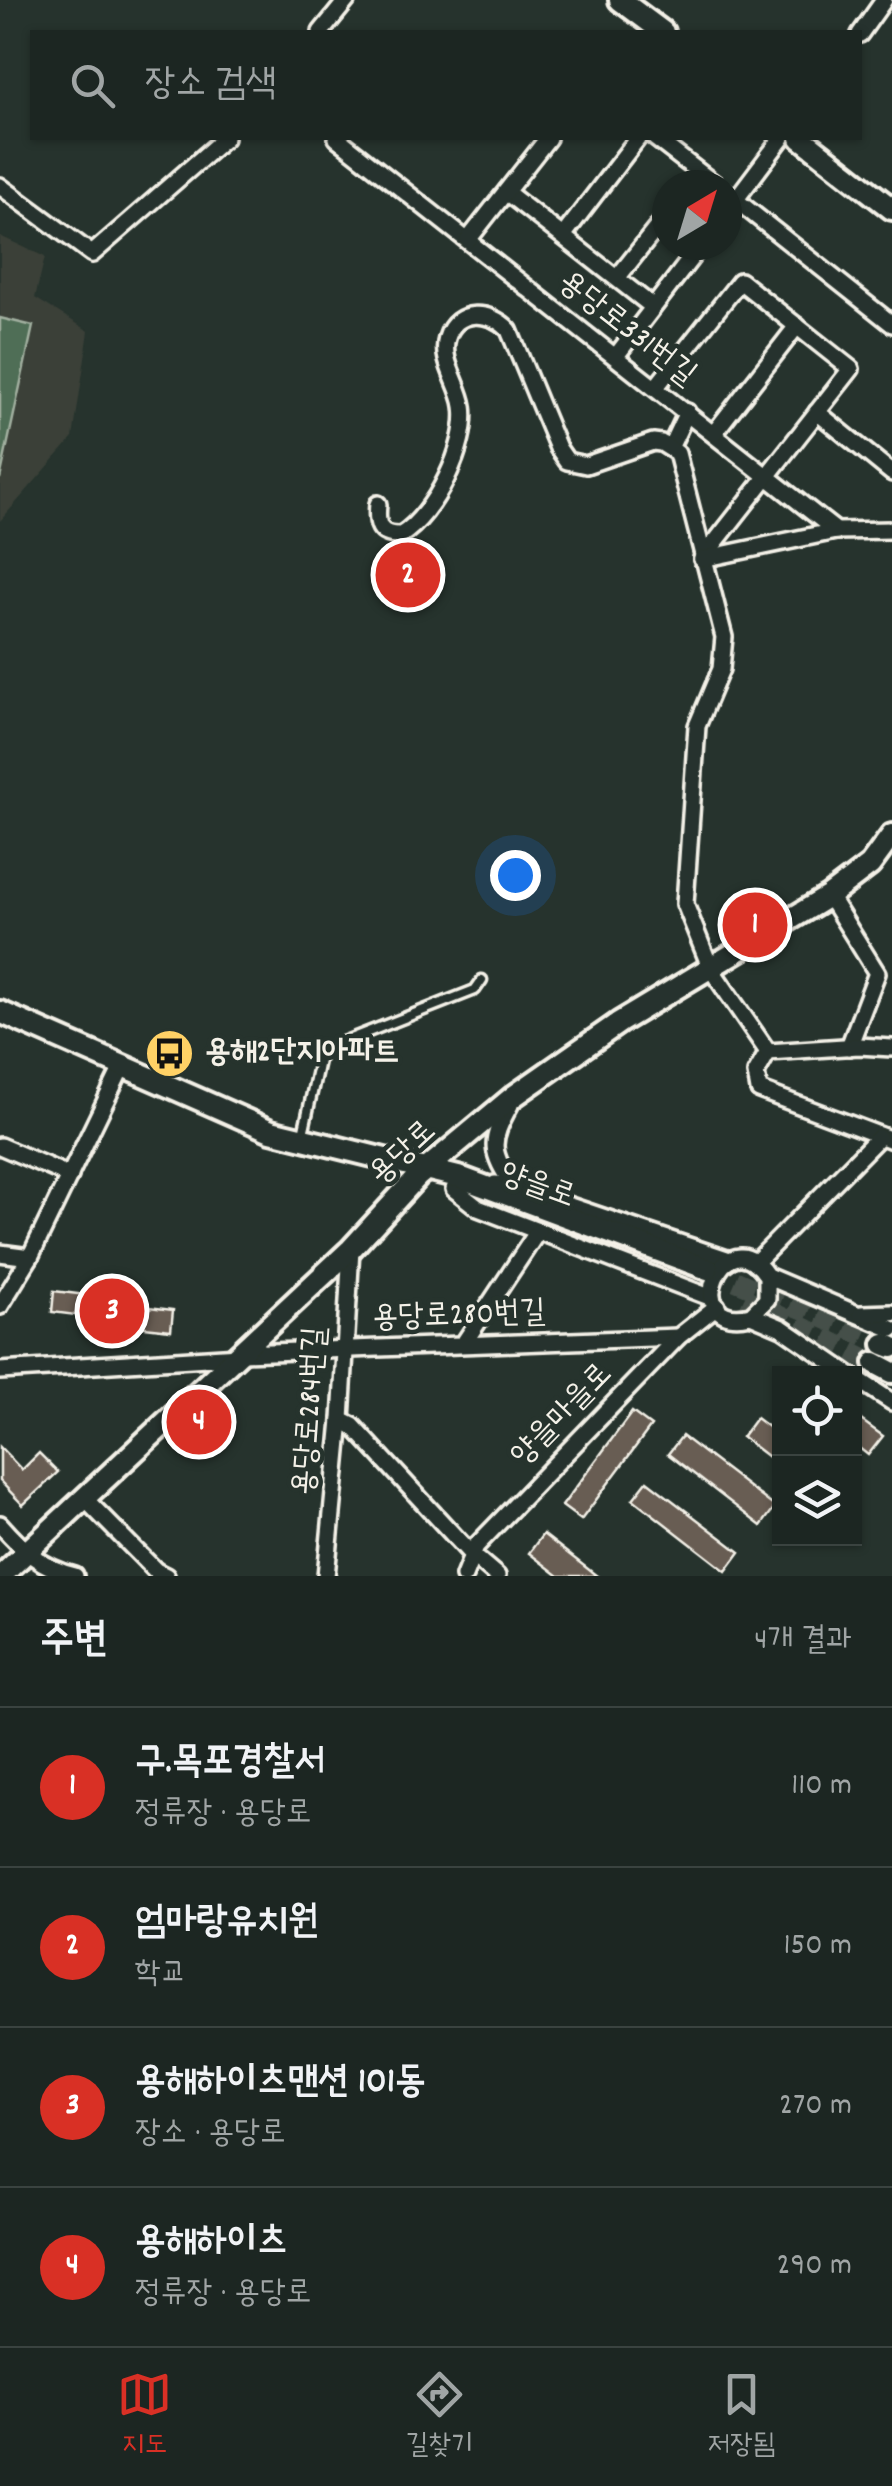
<!DOCTYPE html>
<html lang="ko">
<meta charset="utf-8">
<style>
body{margin:0;font-family:Dekko,"Poor Story",sans-serif;background:#252e2a;color:#f1f3f6}
.controls{position:absolute;right:30px;bottom:30px;display:grid;overflow:hidden;border-radius:0px;box-shadow:0 2px 8px #0004}
.controls button{width:90px;height:90px;display:grid;place-items:center;padding:0;border:0;border-bottom:2px solid #3a4340;background:#1c2622;color:#f1f3f6;font:50px sans-serif}
.compass{position:absolute;left:652px;top:170px;width:90px;height:90px;border-radius:50%;background:#1c2622;box-shadow:0 2px 8px #0004;rotate:38deg}
.you{position:absolute;left:515px;top:875px;width:35px;height:35px;margin:-25px;border:8px solid #fff;border-radius:50%;background:#1a73e8;box-shadow:0 0 0 15px #1a73e833}
.badge{display:grid;place-items:center;width:65px;height:65px;border-radius:50%;background:#d93025;color:#fff;font-size:32px;font-weight:700}
.pin{position:absolute;translate:-50% -50%;border:5px solid #fff;box-shadow:0 2px 10px #0006}
.list{margin:0;padding:0;list-style:none}
h2{display:flex;justify-content:space-between;align-items:center;height:130px;margin:0;padding:0 40px;font-size:42px}
h2 small{font-size:32px;font-weight:400;color:#a0a5a5}
.list li{display:grid;grid-template-columns:65px 1fr auto;gap:30px;align-items:center;box-sizing:border-box;height:160px;padding:0 40px;border-top:2px solid #3a4340}
.list b{display:block;font-size:38px;white-space:nowrap}
.list p{margin:0;font-size:32px;white-space:nowrap;color:#a0a5a5}
.list em{font-size:32px;font-style:normal;color:#a0a5a5}
.icon{flex:none;width:55px;height:55px;fill:none;stroke:currentColor;stroke-width:2;stroke-linecap:round;stroke-linejoin:round}
.map{position:relative;flex:none;width:892px;height:1576px;overflow:hidden}
.search{position:absolute;background:#1c2622;box-shadow:0 2px 8px #0004;left:30px;right:30px;top:30px;height:110px;display:flex;align-items:center;gap:25px;box-sizing:border-box;padding:0 35px;border-radius:0px;color:#a0a5a5;font-size:38px}
.sheet{height:770px;background:#1c2622}
nav{display:flex;justify-content:space-around;align-items:center;box-sizing:border-box;height:140px;border-top:2px solid #3a4340;background:#1c2622;font-size:28px;color:#a0a5a5}
nav a{display:grid;justify-items:center;gap:5px}
nav .on{color:#d93025}
.map>svg:first-child{display:block}
.built{fill:#3a4038}
.green{fill:#506e57;stroke:#a2b0a0;stroke-width:2.5}
.building{fill:#685d53;stroke:#f4f1e8;stroke-width:2.5}
.lines{fill:none;stroke-linecap:round;stroke-linejoin:round}
.secondary-tunnel{stroke:#455049;stroke-width:20;stroke-dasharray:20 10;stroke-linecap:butt}
.lane-casing{stroke:#f4f1e8;stroke-width:15}
.street-casing{stroke:#f4f1e8;stroke-width:22}
.secondary-casing{stroke:#f4f1e8;stroke-width:28}
.lane{stroke:#26332d;stroke-width:8}
.street{stroke:#26332d;stroke-width:15}
.secondary{stroke:#26332d;stroke-width:20}
.labels{text-anchor:middle;dominant-baseline:central;stroke-width:9;stroke-linejoin:round;paint-order:stroke}
.street-label{font-size:32px;fill:#f4f1e8;stroke:#26332d}
.poi-label{font-size:32px;font-weight:bold;fill:#f4f1e8;stroke:#26332d;text-anchor:start}
</style>
<div class="map">
<svg width="892" height="1576" viewBox="0 0 892 1576">
<rect width="100%" height="100%" fill="#26332d"/>
<filter id="ink" filterUnits="userSpaceOnUse"><feTurbulence type="fractalNoise" baseFrequency=".01" numOctaves="2"/><feDisplacementMap in="SourceGraphic" scale="20" xChannelSelector="R" yChannelSelector="G"/><feConvolveMatrix kernelMatrix="1 2 1 2 8 2 1 2 1" color-interpolation-filters="sRGB"/></filter>
<g filter="url(#ink)">
<polygon class="built" points="0,236 45,257 35,298 89,331 73,438 0,521"/>
<polygon class="green" points="0,318 33,326 0,479"/>
<g class="building">
<polygon points="54,1291 94,1296 93,1300 173,1310 171,1330 92,1321 92,1317 52,1312"/>
<polygon points="632,1412 651,1426 581,1520 562,1506"/>
<polygon points="854,1415 883,1436 868,1455 854,1444"/>
<polygon points="756,1418 780,1436 780,1466 742,1437"/>
<polygon points="682,1436 775,1507 761,1526 668,1454"/>
<polygon points="0,1447 22,1470 39,1453 58,1472 23,1505 0,1481"/>
<polygon points="647,1481 740,1552 726,1571 633,1499"/>
<polygon points="543,1534 597,1576 559,1576 529,1553"/>
</g>
<g class="lines">
<g class="secondary-tunnel">
<polyline points="708,1269 884,1344"/>
<polyline points="744,1298 875,1363"/>
</g>
<defs>
<polyline id="lane" points="303,1134 320,1056 335,1045 475,990 482,980"/>
<g id="street">
<polyline points="321,32 347,0"/>
<polyline points="860,34 884,0"/>
<polyline points="337,138 836,531 892,530"/>
<polyline points="655,138 716,185"/>
<polyline points="0,186 92,254 225,138"/>
<polyline points="506,192 653,307"/>
<polyline points="727,193 892,324"/>
<polyline points="727,211 782,138"/>
<polyline points="563,236 638,138"/>
<polyline points="468,240 548,138"/>
<polyline points="617,278 667,215"/>
<polyline points="616,356 701,245"/>
<polyline points="656,387 740,281 851,369 702,559"/>
<polyline points="817,412 892,473"/>
<polyline points="714,433 797,326"/>
<polyline points="670,448 687,412"/>
<path d="M 378,504 C 376,524 378,536 401,535 C 434,515 469,445 463,406 C 460,384 440,361 447,338 C 456,308 491,310 509,330 L 558,448 L 567,461 L 586,465 L 653,442 L 661,443 L 677,453 L 724,637 L 721,669 L 697,726 L 685,904 L 711,969 L 768,1052 L 756,1073 L 759,1090 L 892,1140"/>
<polyline points="702,559 836,531"/>
<polyline points="829,896 877,973 849,1047"/>
<polyline points="768,1052 859,1046 892,1048"/>
<path d="M 510,1105 C 489,1143 490,1151 514,1187"/>
<polyline points="0,1146 70,1176"/>
<polyline points="495,1184 514,1187 730,1260"/>
<polyline points="454,1189 478,1208 712,1298"/>
<polyline points="0,1253 30,1257"/>
<polyline points="755,1263 879,1137"/>
<path d="M 767,1276 L 767,1299 L 751,1315 C 676,1332 725,1212 767,1276 L 892,1329"/>
<polyline points="0,1306 30,1257 122,1067"/>
<polyline points="861,1314 892,1313"/>
<polyline points="751,1315 782,1328 849,1374"/>
<polyline points="464,1343 538,1231"/>
<polyline points="242,1353 678,1337"/>
<polyline points="0,1371 239,1356"/>
<polyline points="854,1377 892,1402"/>
<polyline points="341,1420 353,1426 470,1553 497,1576"/>
<polyline points="86,1500 156,1571 166,1576"/>
<path d="M 0,1524 C 22,1549 41,1568 75,1576"/>
<polyline points="326,1576 341,1420 351,1249"/>
<polyline points="464,1576 476,1546 678,1337 717,1306"/>
</g>
<g id="secondary">
<polyline points="620,0 663,32"/>
<polyline points="801,138 892,209"/>
<polyline points="0,1012 271,1131 462,1178 708,1269"/>
<polyline points="884,1344 892,1347"/>
<polyline points="875,1363 892,1372"/>
<polyline points="1,1576 351,1249 418,1176 514,1096 620,1022 829,896 870,865 892,835"/>
</g>
</defs>
<use href="#lane" class="lane-casing"/>
<use href="#street" class="street-casing"/>
<use href="#secondary" class="secondary-casing"/>
<use href="#lane" class="lane"/>
<use href="#street" class="street"/>
<use href="#secondary" class="secondary"/>
</g>
</g>
<defs>
<symbol id="bus-disc" viewBox="-11 -11 22 22"><circle r="9.5" fill="#ffd166" stroke="#26332d"/><path d="M-5-6H5V4H4V6H2V4H-2V6H-4V4H-5ZM-3.5-4V0h7V-4ZM-3.5 1.2v1.5H-2V1.2ZM2 1.2v1.5H3.5V1.2Z" fill="#111"/></symbol>
</defs>
<g fill-rule="evenodd">
<use href="#bus-disc" x="142" y="1026" width="55" height="55"/>
</g>
<g class="labels">
<g class="street-label">
<text transform="translate(626 330) rotate(38)">용당로331번길</text>
<text transform="translate(404 1154) rotate(-43)">용당로</text>
<text transform="translate(537 1187) rotate(20)">양을로</text>
<text transform="translate(459 1317) rotate(-2)">용당로280번길</text>
<text transform="translate(312 1411) rotate(-86)">용당로284번길</text>
<text transform="translate(563 1416) rotate(-46)">양을마을로</text>
</g>
<g class="poi-label">
<text x="205" y="1054">용해2단지아파트</text>
</g>
</g>
</svg>
<div class="controls">
<button><svg class="icon" aria-label="locate" viewBox="0 0 24 24"><circle cx="12" cy="12" r="6"/><path d="M12 2v4M12 18v4M2 12h4M18 12h4"/></svg></button>
<button><svg class="icon" aria-label="layers" viewBox="0 0 24 24"><path d="M12 4l9 5-9 5-9-5zM3 14l9 5 9-5"/></svg></button>
</div>
<svg class="compass" viewBox="-18 -18 36 36"><path d="M0-13l5 13h-10z" fill="#e53935"/><path d="M0 13l5-13h-10z" fill="#a0a5a5"/></svg>
<div class="you"></div>
<div class="pin badge" style="left:755px;top:925px">1</div>
<div class="pin badge" style="left:408px;top:575px">2</div>
<div class="pin badge" style="left:112px;top:1311px">3</div>
<div class="pin badge" style="left:199px;top:1422px">4</div>
<div class="search"><svg class="icon" aria-label="search" viewBox="0 0 24 24"><circle cx="10" cy="10" r="6"/><path d="M15 15l6 6"/></svg>장소 검색</div>
</div>
<section class="sheet">
<h2>주변<small>4개 결과</small></h2>
<ul class="list">
<li><span class="badge">1</span><div><b>구.목포경찰서</b><p>정류장 · 용당로</p></div><em>110 m</em></li>
<li><span class="badge">2</span><div><b>엄마랑유치원</b><p>학교</p></div><em>150 m</em></li>
<li><span class="badge">3</span><div><b>용해하이츠맨션 101동</b><p>장소 · 용당로</p></div><em>270 m</em></li>
<li><span class="badge">4</span><div><b>용해하이츠</b><p>정류장 · 용당로</p></div><em>290 m</em></li>
</ul>
</section>
<nav>
<a class="on"><svg class="icon" aria-label="map" viewBox="0 0 24 24"><path d="M3 6l6-2 6 2 6-2v14l-6 2-6-2-6 2zM9 4v14M15 6v14"/></svg>지도</a>
<a><svg class="icon" aria-label="directions" viewBox="0 0 24 24"><path d="M12 3l9 9-9 9-9-9zM9 14v-3h6M13 9l2 2-2 2"/></svg>길찾기</a>
<a><svg class="icon" aria-label="saved" viewBox="0 0 24 24"><path d="M7 4h10v16l-5-4-5 4z"/></svg>저장됨</a>
</nav>
